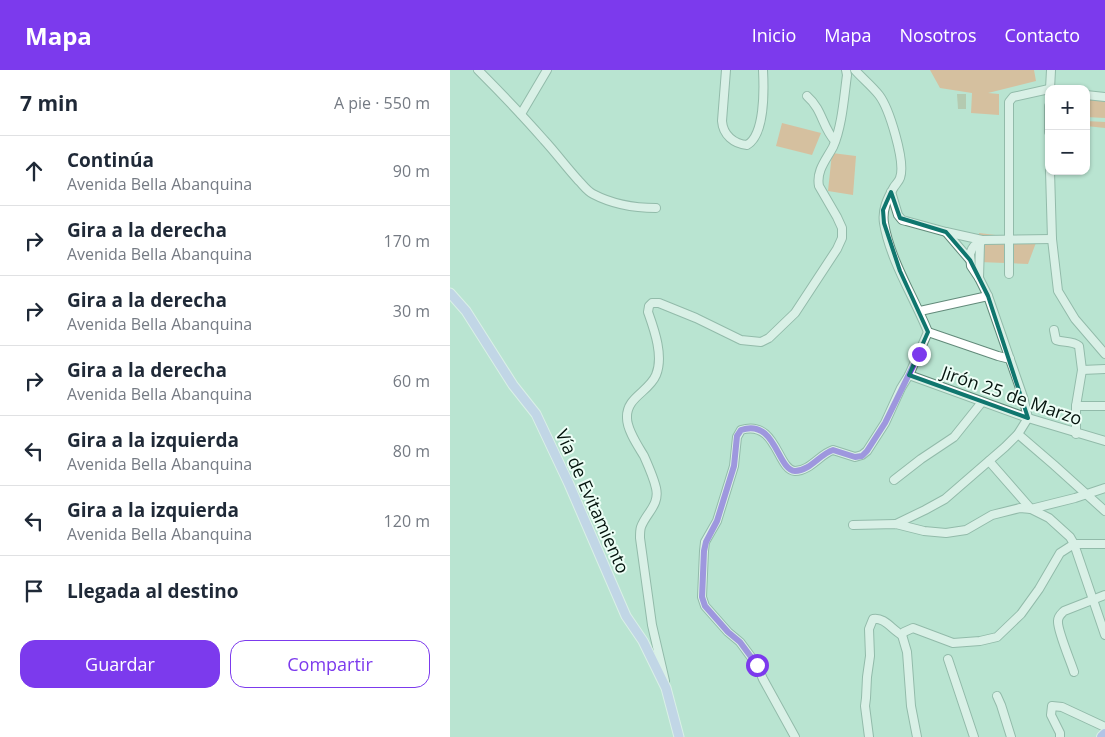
<!DOCTYPE html>
<html lang="es">
<meta charset="utf-8">
<style>
body{margin:0;font-family:"Open Sans",sans-serif;background:#f2f2f3;color:#1f2937}
.controls{position:absolute;right:15px;top:15px;display:grid;overflow:hidden;border-radius:10px;box-shadow:0 1px 4px #0004}
.controls button{width:45px;height:45px;display:grid;place-items:center;padding:0;border:0;border-bottom:1px solid #e0e1e3;background:#fff;color:#1f2937;font:25px sans-serif}
.stop{position:absolute;width:15px;height:15px;margin:-11px;border:4px solid #7c3aed;border-radius:50%;background:#fff}
.stop.end{background:#7c3aed;border-color:#fff;box-shadow:0 1px 5px #0008}
.list{margin:0;padding:0;list-style:none}
h2{display:flex;justify-content:space-between;align-items:center;height:65px;margin:0;padding:0 20px;font-size:21px}
h2 small{font-size:16px;font-weight:400;color:#747a83}
.list li{display:grid;grid-template-columns:32px 1fr auto;gap:15px;align-items:center;box-sizing:border-box;height:70px;padding:0 20px;border-top:1px solid #e0e1e3}
.list b{display:block;font-size:19px;white-space:nowrap}
.list p{margin:0;font-size:16px;white-space:nowrap;color:#747a83}
.list em{font-size:16px;font-style:normal;color:#747a83}
.actions{display:flex;gap:10px;padding:15px 20px}
.actions a{flex:1;padding:11px 0;border:1px solid #7c3aed;border-radius:15px;text-align:center;font-size:18px;color:#7c3aed}
.actions .main{background:#7c3aed;color:#fff}
.icon{flex:none;width:28px;height:28px;fill:none;stroke:currentColor;stroke-width:2;stroke-linecap:round;stroke-linejoin:round}
.map{position:relative;flex:none;width:655px;height:667px;overflow:hidden}
header{display:flex;align-items:center;gap:30px;box-sizing:border-box;height:70px;padding:0 25px;background:#7c3aed;color:#fff}
header strong{font-size:24px}
nav{display:flex;gap:28px;margin-inline-start:auto;font-size:18px}
main{display:flex}
aside{flex:1;background:#fff}
.map>svg:first-child{display:block}
.green{fill:#f79562}
.building{fill:#adac87}
.lines{fill:none;stroke-linecap:round;stroke-linejoin:round}
.minor-casing{stroke:#628a7a;stroke-width:10}
.major-casing{stroke:#fff;stroke-width:11}
.highway-casing{stroke:#fff;stroke-width:12}
.minor{stroke:#fff;stroke-width:8}
.major{stroke:#cbc5fe;stroke-width:9}
.highway{stroke:#a89efe;stroke-width:10}
.route{stroke:#7c3aed;stroke-width:6}
.marked{fill:none;stroke:#0f766e;stroke-width:4;stroke-linejoin:round}
.labels{text-anchor:middle;dominant-baseline:central;stroke-width:4;stroke-linejoin:round;paint-order:stroke}
.street-label{font-size:18px;fill:#05140e;stroke:#edfef6}
</style>
<header>
<strong>Mapa</strong>
<nav><a>Inicio</a><a>Mapa</a><a>Nosotros</a><a>Contacto</a></nav>
</header>
<main>
<aside>
<h2>7 min<small>A pie · 550 m</small></h2>
<ul class="list">
<li><svg class="icon" aria-label="ahead" viewBox="0 0 24 24"><path d="M12 20V5M6 11l6-6 6 6"/></svg><div><b>Continúa</b><p>Avenida Bella Abanquina</p></div><em>90 m</em></li>
<li><svg class="icon" aria-label="right" viewBox="0 0 24 24"><path d="M7 20v-9h11M14 6l5 5-5 5"/></svg><div><b>Gira a la derecha</b><p>Avenida Bella Abanquina</p></div><em>170 m</em></li>
<li><svg class="icon" aria-label="right" viewBox="0 0 24 24"><path d="M7 20v-9h11M14 6l5 5-5 5"/></svg><div><b>Gira a la derecha</b><p>Avenida Bella Abanquina</p></div><em>30 m</em></li>
<li><svg class="icon" aria-label="right" viewBox="0 0 24 24"><path d="M7 20v-9h11M14 6l5 5-5 5"/></svg><div><b>Gira a la derecha</b><p>Avenida Bella Abanquina</p></div><em>60 m</em></li>
<li><svg class="icon" aria-label="left" viewBox="0 0 24 24"><path d="M17 20v-9H6M10 6l-5 5 5 5"/></svg><div><b>Gira a la izquierda</b><p>Avenida Bella Abanquina</p></div><em>80 m</em></li>
<li><svg class="icon" aria-label="left" viewBox="0 0 24 24"><path d="M17 20v-9H6M10 6l-5 5 5 5"/></svg><div><b>Gira a la izquierda</b><p>Avenida Bella Abanquina</p></div><em>120 m</em></li>
<li><svg class="icon" aria-label="arrive" viewBox="0 0 24 24"><path d="M6 21V4h12l-3 4 3 4H6"/></svg><div><b>Llegada al destino</b></div></li>
</ul>
<div class="actions"><a class="main">Guardar</a><a>Compartir</a></div>
</aside>
<div class="map">
<svg width="655" height="667" viewBox="0 0 655 667">
<rect width="100%" height="100%" fill="#b9e4d1"/>
<g class="green">
<polygon points="480,0 584,0 586,11 538,23 549,24 549,45 521,43 522,23 490,18"/>
<polygon points="636,29 655,31 655,48 636,47"/>
<polygon points="636,51 655,52 655,58 636,56"/>
<polygon points="332,53 371,63 362,85 326,76"/>
<polygon points="382,83 406,86 403,125 378,121"/>
<polygon points="529,163 587,170 578,194 529,192"/>
</g>
<polygon class="building" points="507,24 516,24 516,39 508,39"/>
<g class="lines">
<defs>
<g id="minor">
<path d="M 28,0 C 51,23 73,46 94,70 C 106,83 117,98 129,111 C 133,115 137,121 143,124 C 162,134 184,138 206,138"/>
<path d="M 276,0 L 272,51 C 273,65 284,74 297,75 C 315,65 314,19 313,0"/>
<polyline points="600,19 601,0"/>
<polyline points="636,25 655,27"/>
<path d="M 357,26 C 373,40 372,57 385,71"/>
<polyline points="599,36 599,62"/>
<polyline points="71,44 97,0"/>
<polyline points="600,101 602,169 608,221 625,249 655,284"/>
<polyline points="441,122 448,145 452,150 456,151 496,162 520,190"/>
<polyline points="559,204 559,32 563,27 599,19"/>
<polyline points="529,208 530,174 532,170 602,169"/>
<polyline points="470,241 538,226"/>
<path d="M 604,260 L 606,270 C 614,273 622,270 629,276 L 632,300 L 626,336 L 626,364"/>
<polyline points="478,262 548,286 560,289"/>
<polyline points="632,300 655,299"/>
<polyline points="459,305 578,348 655,371"/>
<polyline points="626,336 655,336"/>
<polyline points="568,364 604,395 655,441"/>
<polyline points="539,391 581,439 599,448 620,467 624,474 655,565"/>
<polyline points="444,410 471,389 504,367 532,332"/>
<polyline points="446,454 475,440 495,429 555,377 568,364 578,348 573,327 538,226 529,208 521,196 520,184 522,179 524,176 532,170 496,162"/>
<polyline points="403,455 446,454 474,461 496,463 516,460 542,445 570,438 581,439 625,428 655,418"/>
<polyline points="452,565 454,562 463,558 503,573 530,571 547,567 571,544 589,519 610,483 624,474 655,474"/>
<polyline points="452,565 457,582 461,636 467,667"/>
<polyline points="498,589 524,667"/>
<path d="M 624,602 C 621,592 607,560 608,551 C 608,546 611,544 614,541 L 655,525"/>
<path d="M 215,611 L 202,555 L 190,468 C 190,464 190,460 191,457 C 196,443 210,435 206,418 C 204,409 198,395 194,386 C 188,376 177,360 177,348 C 176,327 199,322 206,305 C 214,286 204,259 198,242 L 199,236 L 202,233 L 209,233 L 246,248 L 291,270 L 311,272 L 319,268 L 345,243 L 387,179 L 392,168 L 392,158 L 387,147 L 369,116 C 366,101 376,90 383,77 C 392,57 394,27 397,5 L 396,0"/>
<polyline points="547,626 551,635 561,667"/>
<path d="M 345,667 L 313,609 L 307,595 L 290,572 L 278,562 L 255,536 L 252,527 L 254,481 L 255,472 L 267,451 L 284,396 L 287,367 L 291,360 C 327,349 327,400 345,401 C 360,401 370,384 383,380 L 405,387 L 412,385 L 417,381 L 435,353 L 451,318 L 459,305 L 478,262 C 464,227 440,190 434,153 C 432,140 437,129 444,117 C 446,114 449,111 450,108 C 456,92 439,38 429,25 C 422,16 412,8 405,0"/>
<path d="M 419,667 L 415,636 L 416,628 L 417,607 L 420,586 L 419,559 L 423,549 C 435,547 442,560 452,565"/>
<polyline points="610,667 610,663 601,645 602,636 612,637 655,657"/>
</g>
<polyline id="major" points="0,223 16,241 63,315 86,344 119,414 176,546 193,571 216,618 229,667"/>
<polyline id="highway" points="652,667 655,664"/>
</defs>
<use href="#minor" class="minor-casing"/>
<use href="#major" class="major-casing"/>
<use href="#highway" class="highway-casing"/>
<use href="#minor" class="minor"/>
<use href="#major" class="major"/>
<use href="#highway" class="highway"/>
</g>
<g class="lines">
<path class="route" d="M 307,595 L 290,572 L 278,562 L 255,536 L 252,527 L 254,481 L 256,472 L 267,451 L 284,396 L 287,366 L 291,360 C 326,348 327,400 345,401 C 360,401 370,384 383,380 L 405,387 L 412,386 L 417,381 L 435,353 L 469,284"/>
</g>
<path d="M0 0H655V667H0ZM 441,122 L 450,148 L 496,162 L 520,190 L 538,226 L 578,348 L 459,305 L 478,262 L 450,201 L 434,153 L 433,140 Z" fill="#b9e4d1" fill-opacity=".55" fill-rule="evenodd"/>
<path class="marked" d="M 441,122 L 450,148 L 496,162 L 520,190 L 538,226 L 578,348 L 459,305 L 478,262 L 450,201 L 434,153 L 433,140 Z"/>
<g class="labels">
<g class="street-label">
<text transform="translate(562 325) rotate(19)">Jirón 25 de Marzo</text>
<text transform="translate(143 431) rotate(66)">Vía de Evitamiento</text>
</g>
</g>
</svg>
<div class="controls">
<button>+</button>
<button>−</button>
</div>
<div class="stop" style="left:307px;top:595px"></div>
<div class="stop end" style="left:469px;top:284px"></div>
</div>
</main>
